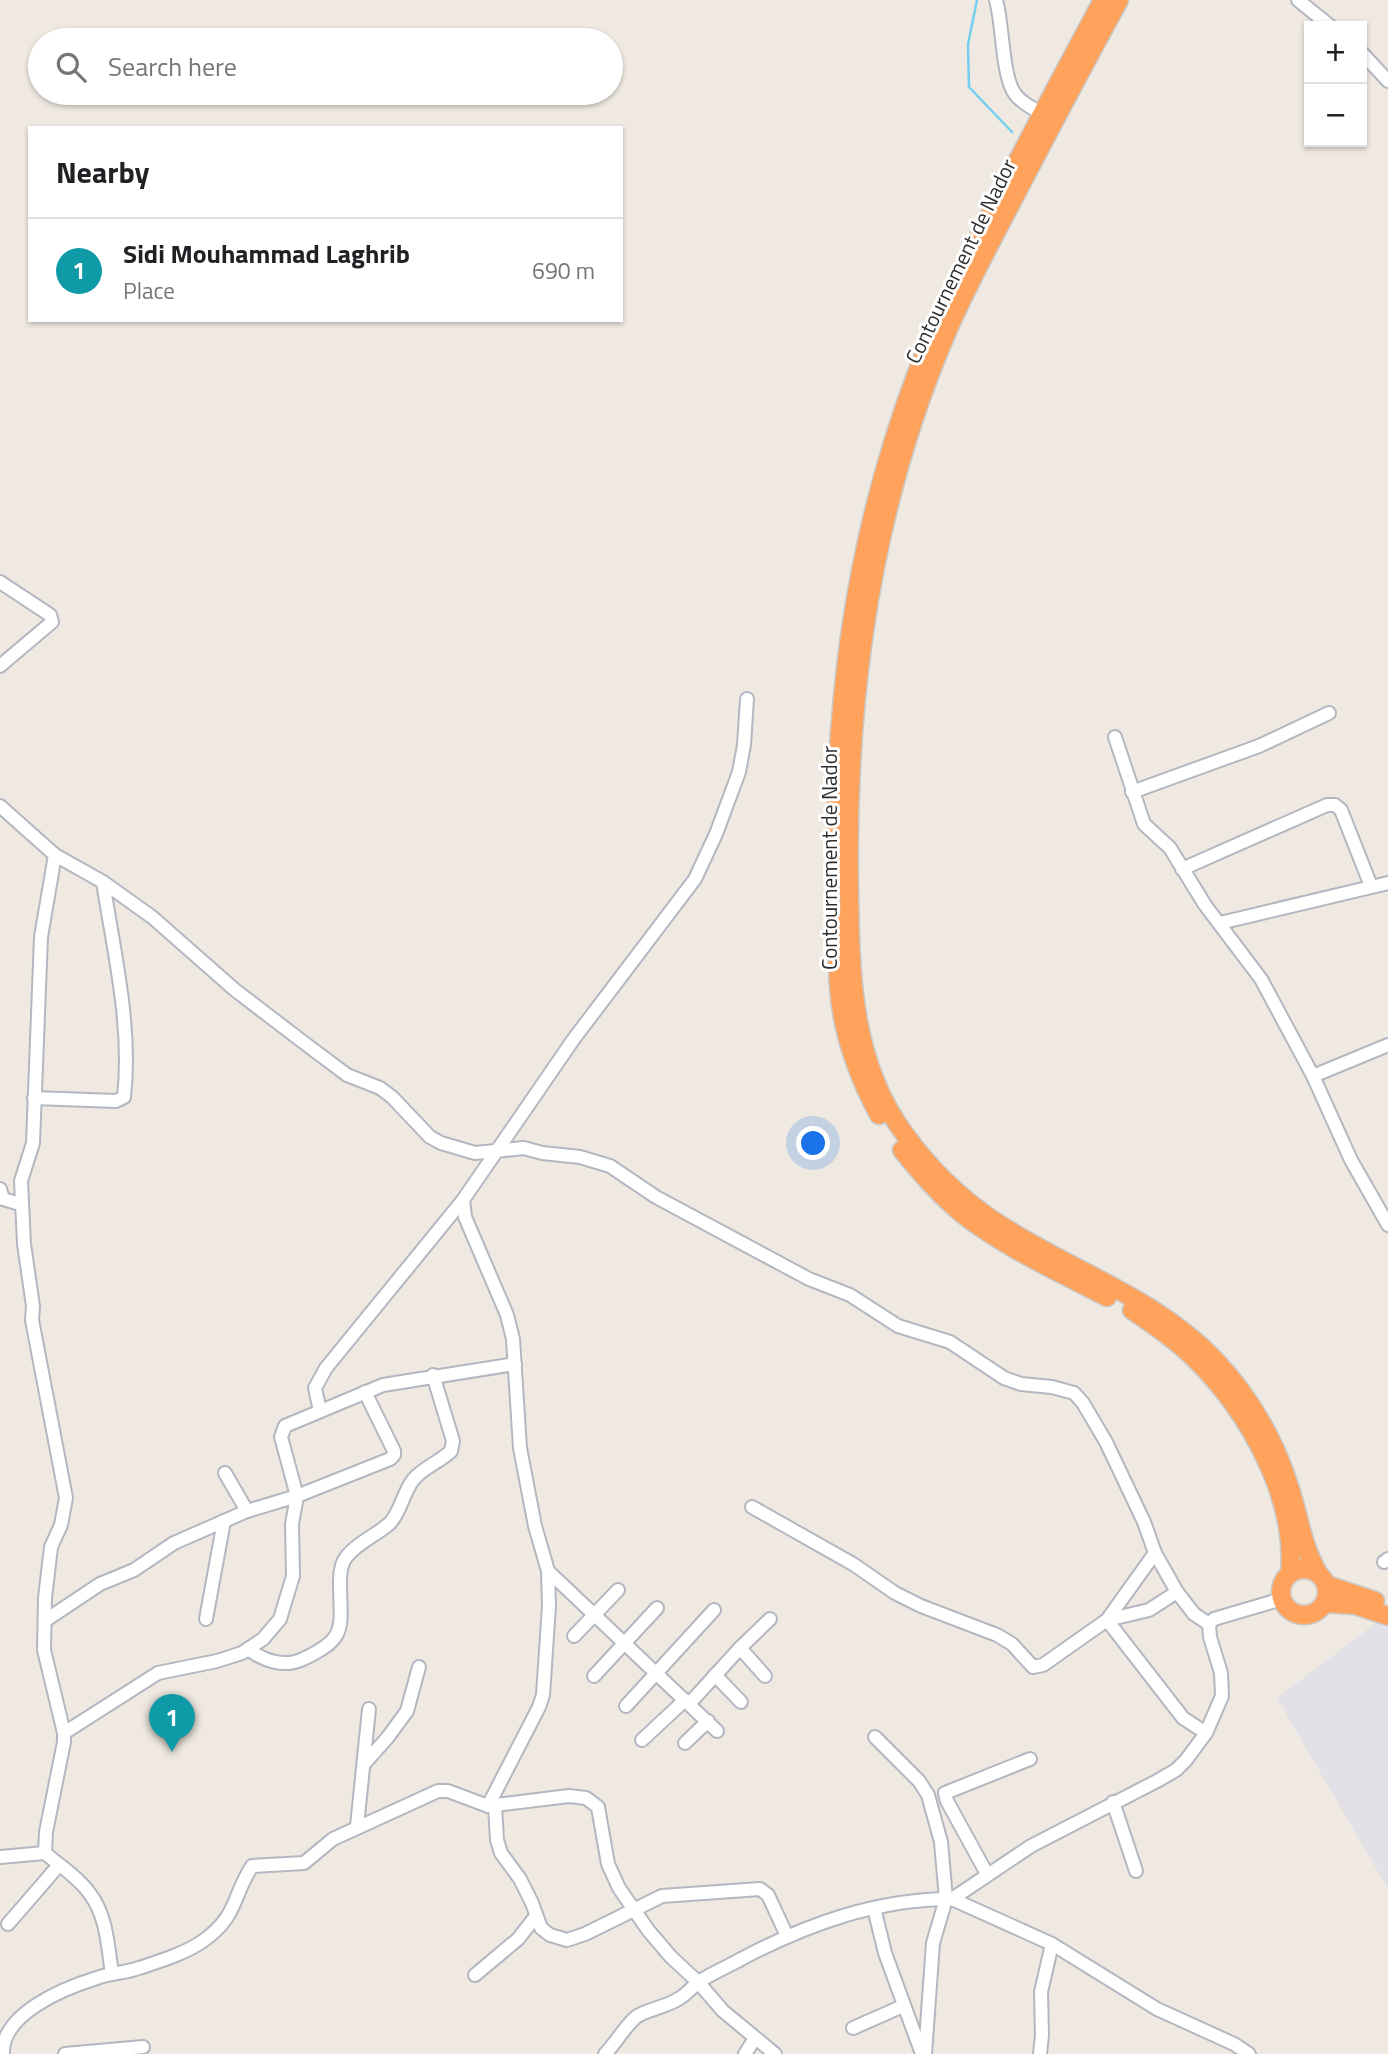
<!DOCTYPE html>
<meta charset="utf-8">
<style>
body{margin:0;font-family:"Titillium Web",sans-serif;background:#f6f6f6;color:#202124}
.controls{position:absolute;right:21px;top:21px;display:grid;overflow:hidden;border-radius:0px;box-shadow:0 2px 5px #0004}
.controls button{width:63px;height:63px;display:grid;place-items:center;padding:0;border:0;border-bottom:2px solid #e0e0e0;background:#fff;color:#202124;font:35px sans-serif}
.you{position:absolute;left:814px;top:1144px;width:24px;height:24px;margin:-18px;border:5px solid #fff;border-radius:50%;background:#1a73e8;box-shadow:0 0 0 10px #1a73e833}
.badge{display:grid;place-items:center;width:46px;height:46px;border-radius:50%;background:#b45309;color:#fff;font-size:23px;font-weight:700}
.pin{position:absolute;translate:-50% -58px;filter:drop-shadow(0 2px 4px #0008)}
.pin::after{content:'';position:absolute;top:37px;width:24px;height:21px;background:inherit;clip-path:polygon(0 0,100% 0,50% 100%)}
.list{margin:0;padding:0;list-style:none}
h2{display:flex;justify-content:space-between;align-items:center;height:91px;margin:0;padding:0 28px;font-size:30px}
h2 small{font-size:23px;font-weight:400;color:#757577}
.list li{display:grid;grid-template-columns:46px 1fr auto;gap:21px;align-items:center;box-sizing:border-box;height:105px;padding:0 28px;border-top:2px solid #e0e0e0}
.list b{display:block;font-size:26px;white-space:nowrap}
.list p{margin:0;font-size:23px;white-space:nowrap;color:#757577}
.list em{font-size:23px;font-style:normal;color:#757577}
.icon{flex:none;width:38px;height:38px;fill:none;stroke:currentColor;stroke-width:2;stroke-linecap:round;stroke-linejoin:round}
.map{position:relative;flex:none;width:1388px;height:2054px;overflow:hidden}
.search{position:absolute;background:#fff;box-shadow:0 2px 5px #0004;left:28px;top:28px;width:595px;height:77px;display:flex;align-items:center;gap:18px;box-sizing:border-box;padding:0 24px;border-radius:38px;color:#757577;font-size:26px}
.panel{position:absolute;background:#fff;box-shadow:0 2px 5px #0004;left:28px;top:126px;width:595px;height:196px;border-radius:0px}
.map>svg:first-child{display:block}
.industrial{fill:#e3e1e8}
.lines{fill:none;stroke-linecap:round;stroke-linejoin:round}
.stream{stroke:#75cff0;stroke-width:2.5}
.minor-casing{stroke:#b4b7c1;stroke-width:16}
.highway-casing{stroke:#c9c9c9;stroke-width:21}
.minor{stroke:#fff;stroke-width:12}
.highway{stroke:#ffa35c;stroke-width:18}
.labels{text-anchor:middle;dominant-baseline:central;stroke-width:6;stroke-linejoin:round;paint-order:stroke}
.street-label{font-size:21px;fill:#2e2e2e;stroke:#fff}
</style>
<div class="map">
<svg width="1388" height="2054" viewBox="0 0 1388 2054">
<rect width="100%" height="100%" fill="#efe9e1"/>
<polygon class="industrial" points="1380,1620 1388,1625 1388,1889 1277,1698"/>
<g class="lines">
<polyline class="stream" points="977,0 968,44 969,87 1012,132"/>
<defs>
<g id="minor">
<path d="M 996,0 C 1003,24 1002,77 1015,94 C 1021,103 1033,108 1042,114"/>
<polyline points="1298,0 1330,26"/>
<polyline points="1362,53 1388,81"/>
<polyline points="0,582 50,615 52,622 0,666"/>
<polyline points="1115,737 1144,824 1170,848 1205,905 1261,979 1313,1076 1351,1160 1388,1225"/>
<polyline points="1132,792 1259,746 1329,713"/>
<polyline points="0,806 55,855 103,882 152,917 235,990 303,1042 347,1075 380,1088 392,1097 430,1137 441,1143 475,1153 524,1148 542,1153 580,1157 610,1166 656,1197 809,1279 850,1295 898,1326 950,1342 1004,1378 1021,1384 1052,1387 1074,1393 1083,1403 1106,1442 1144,1522 1155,1553 1177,1592 1194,1614 1209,1624"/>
<polyline points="1182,869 1327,805 1335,805 1341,810 1371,886"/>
<polyline points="1220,923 1388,883"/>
<polyline points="1313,1076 1388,1045"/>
<path d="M 34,1098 L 116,1101 L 124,1097 C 132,1026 114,953 103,882"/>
<polyline points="0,1189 3,1199 20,1204"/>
<polyline points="320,1411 315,1388 326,1368 463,1200"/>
<polyline points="225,1473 247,1511"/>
<polyline points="752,1507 853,1564 895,1593 921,1606 997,1635 1012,1644 1033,1667 1043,1665 1107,1620 1149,1610 1177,1592"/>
<polyline points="1155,1553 1107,1620 1183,1718 1206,1733"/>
<polyline points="1384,1562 1388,1559"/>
<polyline points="548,1571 717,1731"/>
<polyline points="206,1619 224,1521"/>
<polyline points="46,1620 100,1584 134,1570 174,1543 247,1511 297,1496 390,1459 394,1455 394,1451 365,1392"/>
<polyline points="574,1636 618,1590"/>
<polyline points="740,1648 765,1676"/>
<path d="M 248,1649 C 264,1661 285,1668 303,1659 C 349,1638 340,1627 340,1581 C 340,1573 341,1563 347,1556 C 358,1542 377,1535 390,1523 C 401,1511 403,1493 413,1480 C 422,1468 440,1462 451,1451 L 453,1441 L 433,1375"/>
<polyline points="715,1675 741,1702"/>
<polyline points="594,1676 657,1608"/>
<polyline points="689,1704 740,1648 770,1619"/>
<polyline points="626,1706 714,1610"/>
<polyline points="64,1733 158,1673 217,1661 242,1653 263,1639 280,1619 293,1576 292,1524 297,1496 281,1437 285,1426 383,1385 515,1364"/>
<polyline points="875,1737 919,1781 928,1795 941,1842 946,1899 933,1943 925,2054"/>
<polyline points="642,1740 685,1700"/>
<polyline points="685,1743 708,1721"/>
<polyline points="364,1764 388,1737 407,1711 419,1667"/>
<polyline points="1113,1802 1136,1871"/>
<polyline points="488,1806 539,1707 543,1695 549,1606 548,1571 535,1526 520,1448 513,1339 507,1315 465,1217 463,1200 573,1040 695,879 716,834 739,772 744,745 747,699"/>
<polyline points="495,1806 497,1840 501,1853 520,1879 532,1903 541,1928 550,1935 567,1940 585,1934 662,1896 760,1889 768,1895 787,1936"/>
<polyline points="357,1826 369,1709"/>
<path d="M 45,1853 C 60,1866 79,1878 90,1894 C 107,1916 108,1948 112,1974"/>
<polyline points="0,1857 45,1853 46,1832 64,1742 64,1733 44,1650 45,1598 51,1547 61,1525 66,1498 32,1320 33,1306 24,1244 21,1181 33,1143 41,937 55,855"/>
<polyline points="987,1874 947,1801 945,1793 1030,1759"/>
<polyline points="952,1899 1031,1846 1157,1781 1176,1770 1186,1760 1206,1733 1222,1696 1221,1673 1210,1637 1209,1624 1214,1619 1282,1599"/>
<polyline points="874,1908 885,1953 922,2054"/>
<polyline points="8,1924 59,1865"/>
<polyline points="475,1975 518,1939 536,1916"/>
<polyline points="853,2028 903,2006"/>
<path d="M 3,2054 C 1,2014 64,1988 97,1978 C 110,1973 125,1973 139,1968 C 160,1961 184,1954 203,1941 C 238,1916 232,1897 252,1866 L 304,1863 L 333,1839 L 438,1791 L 448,1791 L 488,1806 L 569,1796 L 586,1798 L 598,1807 L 608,1864 L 619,1888 L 648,1930 L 671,1957 L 698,1982 L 723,2011 L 775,2054"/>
<polyline points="65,2054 143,2047"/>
<path d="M 605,2054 C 615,2044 626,2025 636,2017 C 645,2010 667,2007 680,1998 C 688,1993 693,1986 700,1981 C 714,1972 729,1966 743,1958 C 808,1924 877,1899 952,1899 L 1052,1944 L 1157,2009 L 1234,2044 L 1249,2054"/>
<polyline points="745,2054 755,2038"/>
<polyline points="1040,2054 1042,2035 1041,1992 1052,1944"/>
</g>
<g id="highway">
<path d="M 1119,0 C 1081,70 1044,140 1007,211 C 986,251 964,292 946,334 C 872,507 846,695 849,881 C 850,970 850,1062 906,1136 C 930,1169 958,1196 991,1219 C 1065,1269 1153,1295 1215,1360 C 1249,1396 1274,1439 1289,1486 C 1299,1516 1302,1545 1318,1573"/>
<path d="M 837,870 C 833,701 857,531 917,373 C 941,310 971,251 1002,191 C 1035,127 1069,63 1103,0"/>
<path d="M 838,923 C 838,944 837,966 839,987 C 842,1032 858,1076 879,1115"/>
<path d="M 902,1150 C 921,1174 941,1197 965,1216 C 1008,1249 1059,1272 1107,1297"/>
<path d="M 1132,1310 C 1154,1325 1176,1340 1195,1359 C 1248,1411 1297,1497 1290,1573"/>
<circle cx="1304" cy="1592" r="23"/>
<polyline points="1327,1585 1375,1601"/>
<polyline points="1325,1603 1355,1605 1388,1616"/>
</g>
</defs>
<use href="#minor" class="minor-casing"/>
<use href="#highway" class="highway-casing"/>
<use href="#minor" class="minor"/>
<use href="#highway" class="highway"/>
</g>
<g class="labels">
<g class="street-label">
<text transform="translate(960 261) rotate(-64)">Contournement de Nador</text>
<text transform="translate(829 858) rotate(-90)">Contournement de Nador</text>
</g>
</g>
</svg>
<div class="controls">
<button>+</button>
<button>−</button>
</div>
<div class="you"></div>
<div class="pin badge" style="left:172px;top:1752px;background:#0f9aa8">1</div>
<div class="search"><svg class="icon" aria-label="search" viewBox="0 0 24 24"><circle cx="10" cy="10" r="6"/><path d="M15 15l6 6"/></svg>Search here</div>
<section class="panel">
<h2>Nearby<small></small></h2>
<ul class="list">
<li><span class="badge" style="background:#0f9aa8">1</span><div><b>Sidi Mouhammad Laghrib</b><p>Place</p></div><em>690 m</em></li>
</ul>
</section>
</div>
